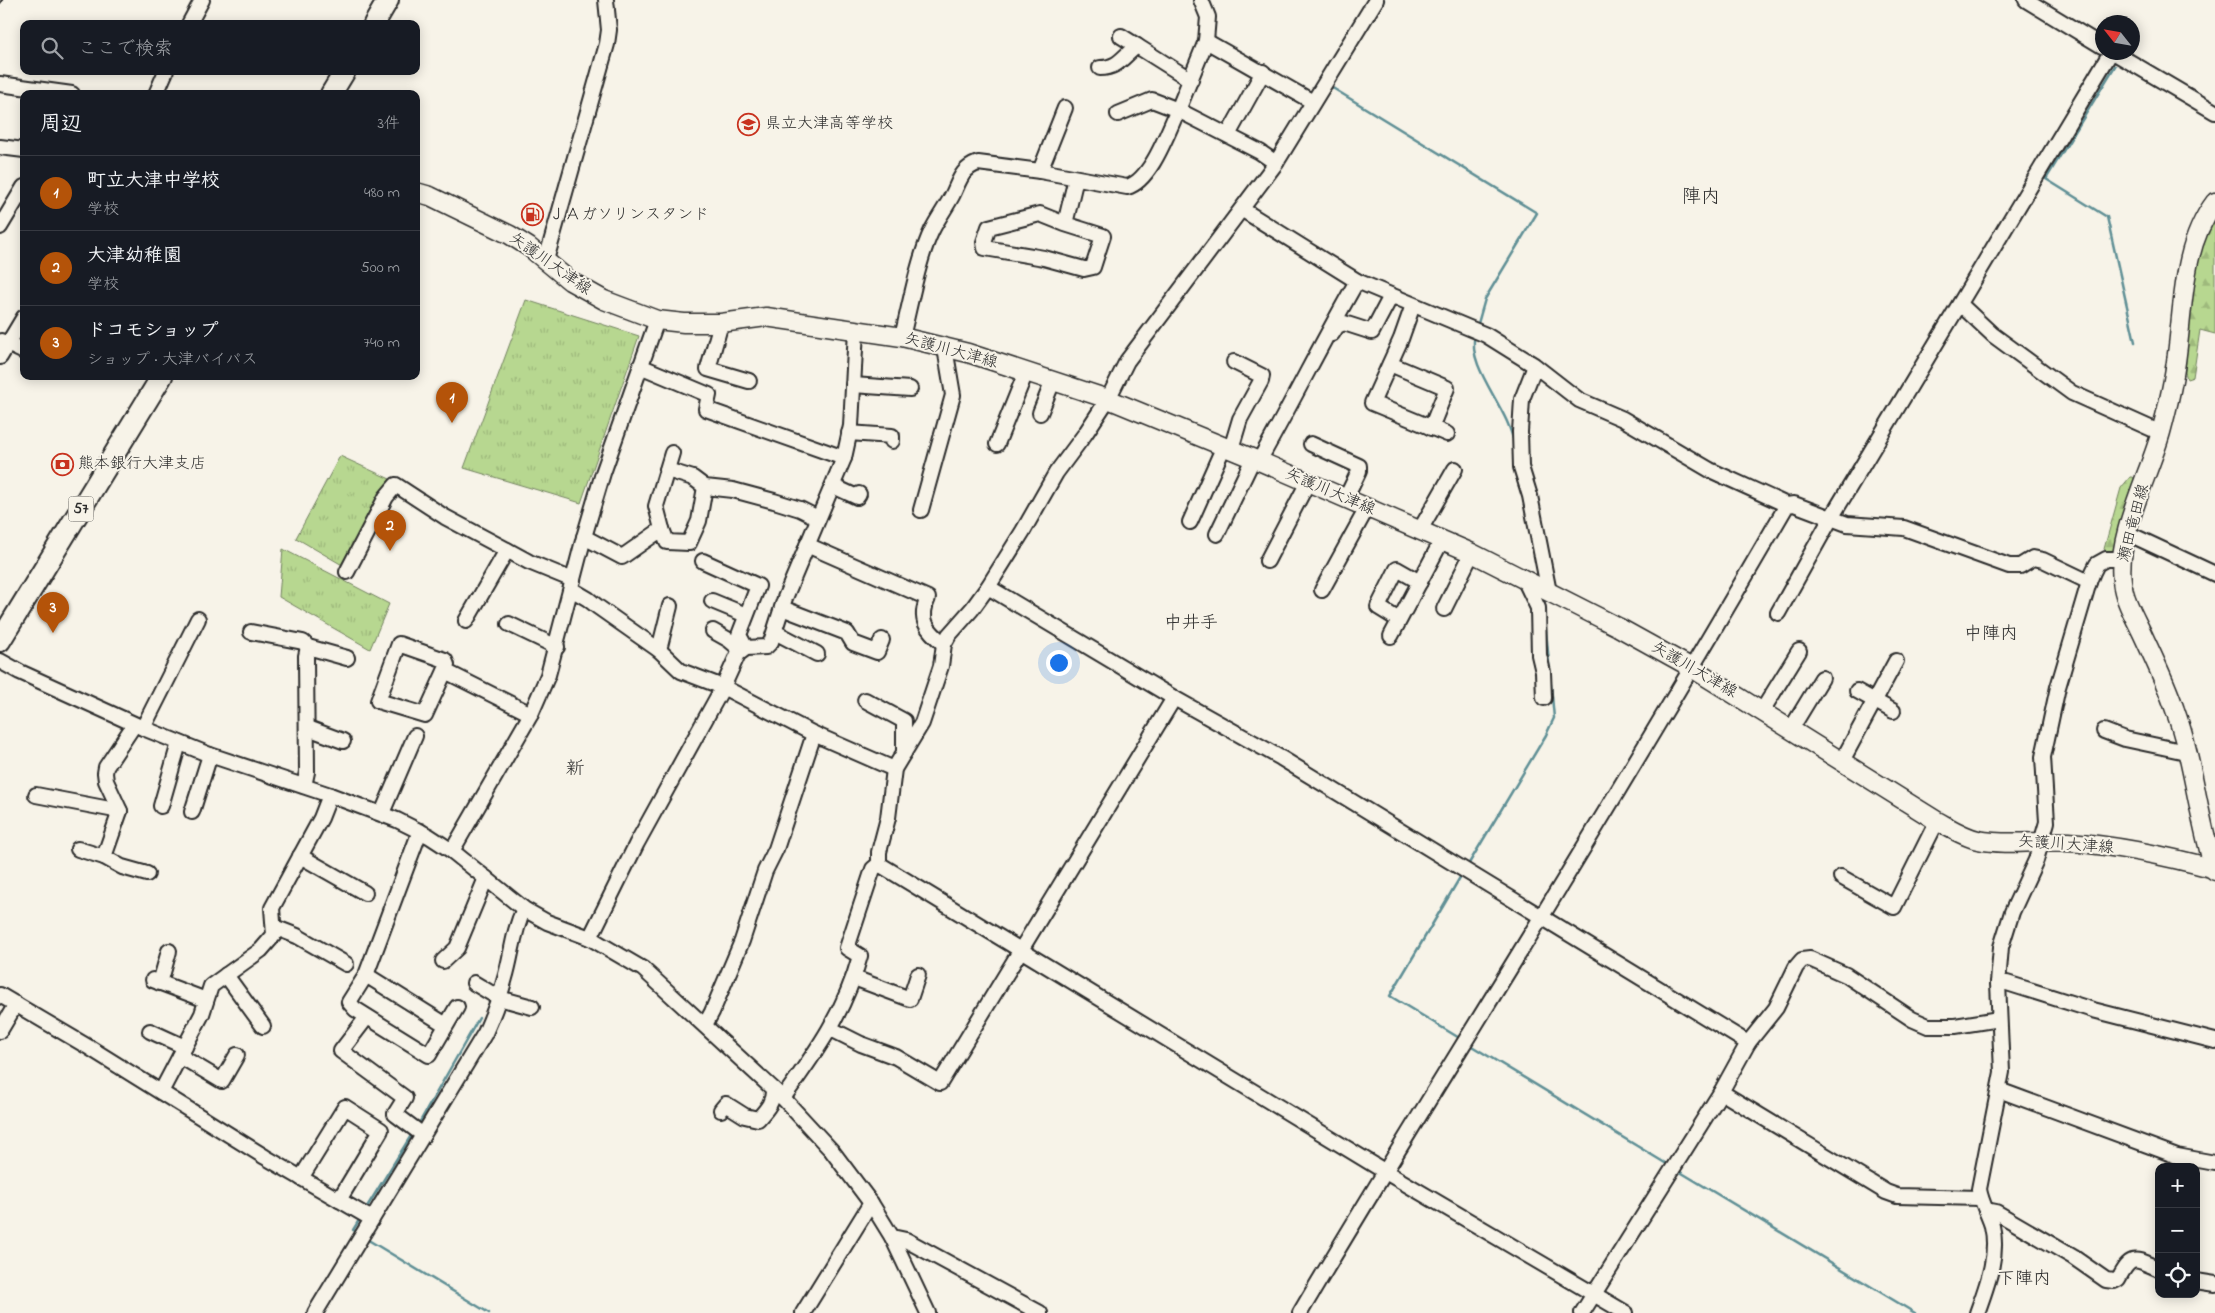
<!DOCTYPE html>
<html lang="ja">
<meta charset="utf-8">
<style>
body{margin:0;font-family:"Indie Flower","Klee One",sans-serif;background:#242831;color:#f1f3f6}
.controls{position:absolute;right:15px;bottom:15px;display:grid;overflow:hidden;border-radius:10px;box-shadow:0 2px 12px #0003}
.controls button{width:45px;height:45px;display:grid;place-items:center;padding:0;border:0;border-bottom:1px solid #363941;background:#171b24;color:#f1f3f6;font:25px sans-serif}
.compass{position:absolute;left:2095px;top:15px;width:45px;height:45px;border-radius:50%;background:#171b24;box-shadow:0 2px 12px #0003;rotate:301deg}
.you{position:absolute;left:1058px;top:662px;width:18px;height:18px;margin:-12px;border:4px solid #fff;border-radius:50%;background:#1a73e8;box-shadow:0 0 0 8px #1a73e833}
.badge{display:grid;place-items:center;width:32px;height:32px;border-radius:50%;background:#b45309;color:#fff;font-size:16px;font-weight:700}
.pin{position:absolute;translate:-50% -41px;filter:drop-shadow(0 1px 2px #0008)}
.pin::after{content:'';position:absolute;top:26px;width:18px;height:15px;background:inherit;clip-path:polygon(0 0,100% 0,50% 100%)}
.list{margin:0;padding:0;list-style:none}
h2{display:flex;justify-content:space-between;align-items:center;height:65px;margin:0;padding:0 20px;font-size:21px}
h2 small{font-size:16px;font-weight:400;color:#9ea1a6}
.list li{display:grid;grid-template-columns:32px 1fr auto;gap:15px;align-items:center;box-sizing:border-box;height:75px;padding:0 20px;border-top:1px solid #363941}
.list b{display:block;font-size:19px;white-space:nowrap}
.list p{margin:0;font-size:16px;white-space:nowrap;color:#9ea1a6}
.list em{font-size:16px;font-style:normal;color:#9ea1a6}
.icon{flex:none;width:28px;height:28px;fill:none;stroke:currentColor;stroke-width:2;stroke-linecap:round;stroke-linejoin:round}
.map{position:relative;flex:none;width:2215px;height:1313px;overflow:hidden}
.search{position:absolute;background:#171b24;box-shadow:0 2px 12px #0003;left:20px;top:20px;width:400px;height:55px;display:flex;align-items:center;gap:12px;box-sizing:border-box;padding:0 18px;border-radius:10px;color:#9ea1a6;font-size:19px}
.panel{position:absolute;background:#171b24;box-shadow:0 2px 12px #0003;left:20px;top:90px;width:400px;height:290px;border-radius:10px}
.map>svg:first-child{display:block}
.grass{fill:url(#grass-tufts);stroke:#71815e}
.forest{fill:url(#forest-firs);stroke:#71815e}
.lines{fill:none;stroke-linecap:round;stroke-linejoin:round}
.stream{stroke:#5f8f95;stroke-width:2.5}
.minor-casing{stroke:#2b2b2b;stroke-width:18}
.major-casing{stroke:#2b2b2b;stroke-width:21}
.highway-casing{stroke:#2b2b2b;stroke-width:24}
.minor{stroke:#f7f3e8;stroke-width:14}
.major{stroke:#f7f3e8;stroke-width:18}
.highway{stroke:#f7f3e8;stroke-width:20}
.rail{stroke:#2b2b2b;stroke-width:2.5}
.labels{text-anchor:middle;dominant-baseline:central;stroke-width:4;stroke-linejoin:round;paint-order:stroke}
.shield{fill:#f7f3e8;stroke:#686764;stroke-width:1}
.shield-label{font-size:15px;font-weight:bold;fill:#2b2b2b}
.poi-label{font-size:16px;fill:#2b2b2b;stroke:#f7f3e8;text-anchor:start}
.street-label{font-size:16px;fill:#2b2b2b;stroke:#f7f3e8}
.neighbourhood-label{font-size:18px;fill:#2b2b2b;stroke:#f7f3e8}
.quarter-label{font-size:19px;fill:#2b2b2b;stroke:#f7f3e8}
</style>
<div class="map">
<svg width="2215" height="1313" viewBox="0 0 2215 1313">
<defs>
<pattern id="grass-tufts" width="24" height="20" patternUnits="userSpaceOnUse" patternTransform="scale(1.25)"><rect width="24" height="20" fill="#b7d790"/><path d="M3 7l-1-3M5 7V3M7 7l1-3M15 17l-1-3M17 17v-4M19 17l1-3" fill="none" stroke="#9eb97c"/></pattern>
<pattern id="forest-firs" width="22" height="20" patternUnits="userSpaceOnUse" patternTransform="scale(1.25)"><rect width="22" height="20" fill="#b7d790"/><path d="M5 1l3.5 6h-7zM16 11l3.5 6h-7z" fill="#9eb97c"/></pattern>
</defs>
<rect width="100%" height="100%" fill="#f7f3e8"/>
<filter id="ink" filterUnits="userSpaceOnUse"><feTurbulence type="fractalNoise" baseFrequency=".02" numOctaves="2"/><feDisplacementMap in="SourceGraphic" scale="10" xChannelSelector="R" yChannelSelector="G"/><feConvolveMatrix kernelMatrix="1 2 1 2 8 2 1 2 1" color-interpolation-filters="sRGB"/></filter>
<g filter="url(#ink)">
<g class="grass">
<polygon points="526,300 639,336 581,503 464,468"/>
<polygon points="340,456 390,479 344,566 296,538"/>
<polygon points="283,549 389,604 370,649 279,597"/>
</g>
<g class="forest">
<polygon points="2215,216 2215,334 2200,330 2193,377 2187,379 2185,372 2194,267 2203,240"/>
<polygon points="2130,477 2133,477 2138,485 2116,551 2109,553 2104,549 2121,488"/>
</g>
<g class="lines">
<g class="stream">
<polyline points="1384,0 1331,87 1537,213 1485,299 1477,327"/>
<polyline points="2115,66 2046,179 2107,217 2135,342"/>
<path d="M 1475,335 C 1466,368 1510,409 1514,445"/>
<polyline points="1468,865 1546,735 1554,718 1543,597"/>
<polyline points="1461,1039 1390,996 1462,874"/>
<polyline points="1470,1045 1670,1166"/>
<polyline points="418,1125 479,1018"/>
<polyline points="1677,1170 1915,1313"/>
<polyline points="365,1210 412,1134"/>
<polyline points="359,1233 353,1230 361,1217"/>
<polyline points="365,1238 489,1313"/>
</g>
<defs>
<g id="minor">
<polyline points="1201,0 1208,17 1206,41"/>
<polyline points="2026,0 2102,46"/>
<polyline points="189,24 202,0"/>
<polyline points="1121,36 1137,46"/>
<polyline points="2113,52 2215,112"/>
<path d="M 1100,68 C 1119,68 1123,56 1137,46 L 1191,80"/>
<polyline points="0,84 72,94"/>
<polyline points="156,94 166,71"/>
<polyline points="1118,114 1152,100 1178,110 1206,41 1313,102"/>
<polyline points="1228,135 1263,72"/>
<polyline points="0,147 24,150"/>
<polyline points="1040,171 1065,108"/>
<polyline points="1243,210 1357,281 1486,335 1534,365 1579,400 1623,419 1710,470 1787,505"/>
<polyline points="1065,224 1040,214 989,227 984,242 985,248 1044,258 1084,269 1093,267 1103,236 1065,224 1076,178"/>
<polyline points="0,227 24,187"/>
<polyline points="546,260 607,44 609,30 606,0"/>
<polyline points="1960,304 1993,335 2072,393 2161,433"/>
<polyline points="1413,305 1401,339 1372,403 1447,434"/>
<polyline points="721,323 708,369 749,381"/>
<polyline points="1332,334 1337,326 1344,323 1372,332 1391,296"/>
<path d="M 902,337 C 910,305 918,259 932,230 C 938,218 947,206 953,194 C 960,179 962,169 978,163 L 1040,171 L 1127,187 C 1151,181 1168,131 1178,110 L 1260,152 L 1276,163"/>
<polyline points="1,341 24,352"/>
<polyline points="0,357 24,317"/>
<polyline points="1390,364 1447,388 1431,428"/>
<polyline points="640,366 709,395 706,409 844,458"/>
<polyline points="1535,366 1522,399 1520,432 1521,467 1530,496 1549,592"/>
<polyline points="853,385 910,389"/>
<polyline points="1040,413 1053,381"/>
<polyline points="849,433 892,436 892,441"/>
<polyline points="997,444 1026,372"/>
<polyline points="1311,444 1359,466 1359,471 1346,498"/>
<polyline points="1231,449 1240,419 1261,381 1262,376 1234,362"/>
<path d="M 1259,461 C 1293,401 1323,340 1357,281"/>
<polyline points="667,470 693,478 705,487 733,490 774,501 800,509 818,518"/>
<polyline points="833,486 857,497 859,494"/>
<polyline points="921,510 953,395 945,348"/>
<polyline points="1190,522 1224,446"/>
<polyline points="662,529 656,506 672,453"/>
<polyline points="1420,530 1455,469"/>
<polyline points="2127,533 2215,574"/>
<polyline points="1217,534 1253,459"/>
<polyline points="584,537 622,557 662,529 667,542 689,543 699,521 705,487"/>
<path d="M 807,545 L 928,598 C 918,620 927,630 944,644"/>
<polyline points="703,561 758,586 739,635 746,648"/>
<polyline points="1267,561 1308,482"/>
<polyline points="347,572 386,497 396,485 445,517 507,550"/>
<polyline points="1524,579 1538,608 1539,655 1543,672 1544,698"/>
<polyline points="988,587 1174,698 1281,758 1748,1043"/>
<polyline points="571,589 588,599 598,607 659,650 681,671 723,687 814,734 894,769"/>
<polyline points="1322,590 1367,508"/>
<polyline points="712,601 746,615"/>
<polyline points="782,608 847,633 853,643 877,652 882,640"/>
<polyline points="1444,609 1472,553"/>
<polyline points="1778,613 1831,518 1847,524 1904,528 2009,566 2020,566 2033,558 2043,560 2089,582"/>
<polyline points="1399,620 1378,607 1397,569 1420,582"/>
<polyline points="466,621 507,550 529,562 573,580"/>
<polyline points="509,624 557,647"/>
<polyline points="713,631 729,640 742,651"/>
<polyline points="251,632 303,642 308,647 347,658"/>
<polyline points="775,632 817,654"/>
<polyline points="1391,636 1442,540"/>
<polyline points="659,650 670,606"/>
<polyline points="0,661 20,672 143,728 210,755 330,795 397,820 429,836 452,851 524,909 547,922 590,938 643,969 783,1098 832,1151 871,1203 892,1237 928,1313"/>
<polyline points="445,671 425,715 378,701 399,644 445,660 447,665 445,671 531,714"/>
<polyline points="1857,691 1893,711"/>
<polyline points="865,700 904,721 904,753"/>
<polyline points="1762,711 1799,651"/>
<polyline points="143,728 198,619"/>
<polyline points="308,728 343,741"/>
<polyline points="1791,729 1822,678"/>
<polyline points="2104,731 2125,739 2186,752"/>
<polyline points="1842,761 1896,661"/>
<polyline points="304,786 307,772 306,656 308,647"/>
<polyline points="36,795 120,811"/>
<polyline points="161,806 179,743"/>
<polyline points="192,812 210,755"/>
<polyline points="382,813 415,736"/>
<polyline points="420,831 366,975 349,1002 355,1009 429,1055 457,1007"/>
<polyline points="78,849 104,857 120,811 106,781 105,773 106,767 134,725"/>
<polyline points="452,851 531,714 548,675 584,537 603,473 657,320"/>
<polyline points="300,856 365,893"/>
<polyline points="104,857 122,867 147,874"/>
<polyline points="879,864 879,852 888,818 894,769 922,723 941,666 944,644 949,635 972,609 988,587 1023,531 1056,473 1085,434 1108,399 1127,361 1276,163 1376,0"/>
<polyline points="879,864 1384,1171 1626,1313"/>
<polyline points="1841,877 1894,907 1937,821"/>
<polyline points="274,927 297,936 346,964"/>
<polyline points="590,938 637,843 723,687 738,654 746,648 766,647 771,642 785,598 844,458 851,426 856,330"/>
<polyline points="443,961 457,948 486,878"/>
<polyline points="226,975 263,1026"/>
<polyline points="366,975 446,1025"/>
<polyline points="854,978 910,999 918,975"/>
<polyline points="153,980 206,1000"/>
<polyline points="160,983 169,951"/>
<polyline points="474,983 499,998 532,1007"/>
<polyline points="1998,983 2007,983 2093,1010 2215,1041"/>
<polyline points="0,995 90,1048 265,1157 372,1219"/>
<polyline points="367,1017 341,1051 405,1098 395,1114 423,1135"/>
<polyline points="705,1025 712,1012 742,941 765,871 776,849 814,734"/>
<polyline points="831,1029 861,1044 896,1057 940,1083 1174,698"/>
<polyline points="0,1031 16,1004"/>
<polyline points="150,1031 185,1047"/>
<polyline points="180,1056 222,1081 237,1055"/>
<polyline points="1999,1090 2177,1156 2215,1163"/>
<polyline points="161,1092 202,1014 211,986 261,950 274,935 272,908 321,818 330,795"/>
<polyline points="1721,1092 1886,1192 1897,1196 1980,1198"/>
<path d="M 783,1098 C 816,1052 845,1012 860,956 L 847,948 L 873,869 L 879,864"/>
<path d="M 721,1110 L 726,1104 L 745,1116 L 758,1119 C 766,1110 774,1102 773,1089"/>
<polyline points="301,1178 345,1107 381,1130 339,1200"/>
<path d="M 1986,1210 L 1996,1212 L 2073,1257 L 2106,1280 L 2114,1281 L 2118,1279 C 2132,1253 2135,1259 2159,1269"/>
<polyline points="892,1237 906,1240 1040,1313"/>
<polyline points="2196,1281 2215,1284"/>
<path d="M 315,1313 L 485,1033 C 493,1015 500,997 505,978 C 512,955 513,931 524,909"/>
<polyline points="803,1313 871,1203"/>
<path d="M 1300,1313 C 1379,1179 1461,1049 1542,916 C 1625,780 1707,643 1787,505 L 1794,504 L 1831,518 L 2111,52"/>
<polyline points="1582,1313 1721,1092 1748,1043 1776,1008 1796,967 1802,960 1810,959 1846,975 1912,1019 1928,1026 1955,1026 1999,1019"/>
<path d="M 1977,1313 C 1987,1285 1999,1255 1992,1226 C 1988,1213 1981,1202 1979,1189 L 2002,1072 L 1998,983 L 2001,947 L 2012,912 L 2036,860 L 2047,822 L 2043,757 L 2058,687 L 2089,582 L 2093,572 L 2097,564 L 2106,559 L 2121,559"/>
</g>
<g id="major">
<path d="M 416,192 L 430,196 L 510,235 L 529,247 L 570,281 L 604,300 L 657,320 L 684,323 L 721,323 L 766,317 L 902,337 L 968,353 L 1108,399 L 1259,461 L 1472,553 L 1618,627 L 1692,668 L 1937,821 C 1950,828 1964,837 1978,840 C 2007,846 2040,840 2069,842 C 2119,846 2167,856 2215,869"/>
<path d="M 2215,202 C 2182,246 2184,302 2177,354 C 2174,380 2168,406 2161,432 C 2149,475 2116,536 2122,581 C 2124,600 2134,616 2142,633 C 2154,659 2166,683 2175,710 C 2194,762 2198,819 2215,871"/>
</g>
<g id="highway">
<polyline points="374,24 388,0"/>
<polyline points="331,94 345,71"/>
<polyline points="0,641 162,376"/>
</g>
</defs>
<use href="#minor" class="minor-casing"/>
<use href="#major" class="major-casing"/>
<use href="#highway" class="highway-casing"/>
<use href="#minor" class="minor"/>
<use href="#major" class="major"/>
<use href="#highway" class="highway"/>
<polyline class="rail" points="0,3 2,0"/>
</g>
</g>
<defs>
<symbol id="school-ring" viewBox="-11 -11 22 22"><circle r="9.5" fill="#f7f3e8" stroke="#c8321e" stroke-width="1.5"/><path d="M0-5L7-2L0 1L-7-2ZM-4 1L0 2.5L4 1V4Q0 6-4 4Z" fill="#c8321e"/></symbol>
<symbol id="fuel-ring" viewBox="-11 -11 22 22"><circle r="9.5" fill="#f7f3e8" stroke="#c8321e" stroke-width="1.5"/><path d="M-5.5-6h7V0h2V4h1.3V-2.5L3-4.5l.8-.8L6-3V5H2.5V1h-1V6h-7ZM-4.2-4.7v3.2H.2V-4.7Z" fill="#c8321e"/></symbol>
<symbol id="bank-ring" viewBox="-11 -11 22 22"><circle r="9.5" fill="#f7f3e8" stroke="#c8321e" stroke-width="1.5"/><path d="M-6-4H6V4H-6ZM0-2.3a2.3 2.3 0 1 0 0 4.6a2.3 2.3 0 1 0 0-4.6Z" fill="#c8321e"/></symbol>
</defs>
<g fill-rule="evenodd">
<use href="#school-ring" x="736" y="112" width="25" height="25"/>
<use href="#fuel-ring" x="520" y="202" width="25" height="25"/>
<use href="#bank-ring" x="50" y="452" width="25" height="25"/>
</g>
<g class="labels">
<rect class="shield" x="68.5" y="496.5" width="25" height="25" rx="4"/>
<g class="shield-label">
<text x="81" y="509">57</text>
</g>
<g class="poi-label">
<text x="765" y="124">県立大津高等学校</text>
<text x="549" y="215">ＪＡガソリンスタンド</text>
<text x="78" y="464">熊本銀行大津支店</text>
</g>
<g class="street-label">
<text transform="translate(550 264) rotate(35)">矢護川大津線</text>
<text transform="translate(951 351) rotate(15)">矢護川大津線</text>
<text transform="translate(1330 492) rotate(23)">矢護川大津線</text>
<text transform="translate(2134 523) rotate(-75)">瀬田竜田線</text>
<text transform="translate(1694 670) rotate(30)">矢護川大津線</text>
<text transform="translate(2066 845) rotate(4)">矢護川大津線</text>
</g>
<g class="neighbourhood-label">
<text x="1191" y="624">中井手</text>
<text x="1991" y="635">中陣内</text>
<text x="2024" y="1280">下陣内</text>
</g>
<g class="quarter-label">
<text x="1701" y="197">陣内</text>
<text x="575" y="769">新</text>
</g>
</g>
</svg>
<div class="controls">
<button>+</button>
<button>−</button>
<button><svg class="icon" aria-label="locate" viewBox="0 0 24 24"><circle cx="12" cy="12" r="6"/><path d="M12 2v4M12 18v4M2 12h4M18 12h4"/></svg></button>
</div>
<svg class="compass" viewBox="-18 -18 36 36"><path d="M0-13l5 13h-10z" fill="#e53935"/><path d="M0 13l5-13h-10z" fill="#9ea1a6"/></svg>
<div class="you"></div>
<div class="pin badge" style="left:452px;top:423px">1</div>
<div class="pin badge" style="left:390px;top:551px">2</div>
<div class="pin badge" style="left:53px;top:633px">3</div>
<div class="search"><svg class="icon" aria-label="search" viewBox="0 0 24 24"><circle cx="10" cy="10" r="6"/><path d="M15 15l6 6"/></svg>ここで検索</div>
<section class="panel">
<h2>周辺<small>3件</small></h2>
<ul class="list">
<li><span class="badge">1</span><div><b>町立大津中学校</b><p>学校</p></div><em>480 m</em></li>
<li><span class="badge">2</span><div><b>大津幼稚園</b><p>学校</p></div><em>500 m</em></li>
<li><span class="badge">3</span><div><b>ドコモショップ</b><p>ショップ · 大津バイパス</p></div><em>740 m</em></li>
</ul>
</section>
</div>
